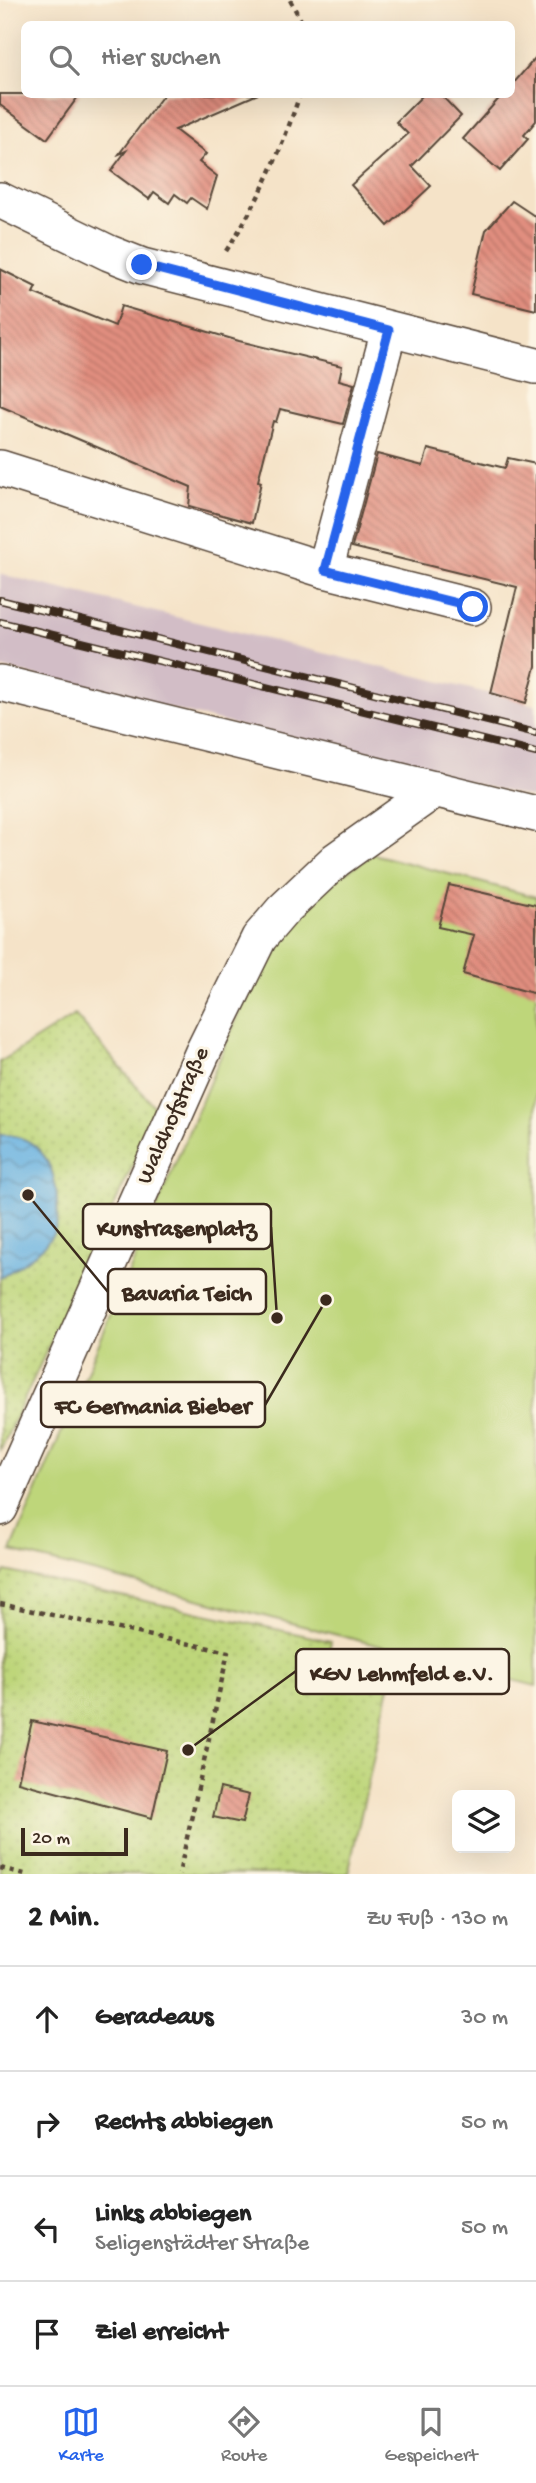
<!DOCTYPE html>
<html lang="de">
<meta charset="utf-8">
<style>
body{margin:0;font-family:"Gochi Hand",sans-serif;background:#f2f2f2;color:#222}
.controls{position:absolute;right:21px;bottom:21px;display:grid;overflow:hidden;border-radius:10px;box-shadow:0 7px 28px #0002}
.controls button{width:63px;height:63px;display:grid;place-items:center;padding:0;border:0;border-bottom:2px solid #e0e0e0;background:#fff;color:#222;font:35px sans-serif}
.scale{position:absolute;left:21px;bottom:18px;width:107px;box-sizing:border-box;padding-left:7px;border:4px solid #3b2a1e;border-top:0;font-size:19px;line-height:24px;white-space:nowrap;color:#3b2a1e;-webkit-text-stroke:5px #fcf5e5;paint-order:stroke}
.stop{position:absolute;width:21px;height:21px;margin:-16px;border:5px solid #2563eb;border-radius:50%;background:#fff}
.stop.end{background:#2563eb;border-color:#fff;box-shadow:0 2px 7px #0008}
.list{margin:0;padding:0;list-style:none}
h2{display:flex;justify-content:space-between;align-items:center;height:91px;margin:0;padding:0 28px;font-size:30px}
h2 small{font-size:23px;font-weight:400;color:#767676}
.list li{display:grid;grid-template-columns:46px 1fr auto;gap:21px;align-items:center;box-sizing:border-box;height:105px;padding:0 28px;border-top:2px solid #e0e0e0}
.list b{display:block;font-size:26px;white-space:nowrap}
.list p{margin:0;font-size:23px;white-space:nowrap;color:#767676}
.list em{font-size:23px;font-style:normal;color:#767676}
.icon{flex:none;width:38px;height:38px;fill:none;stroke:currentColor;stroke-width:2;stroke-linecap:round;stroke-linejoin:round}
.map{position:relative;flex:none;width:536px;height:1874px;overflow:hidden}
.search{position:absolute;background:#fff;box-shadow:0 7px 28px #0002;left:21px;right:21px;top:21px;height:77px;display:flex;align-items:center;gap:18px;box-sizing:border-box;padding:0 24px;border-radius:10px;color:#767676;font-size:26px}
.sheet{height:511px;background:#fff}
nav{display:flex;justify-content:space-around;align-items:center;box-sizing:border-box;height:98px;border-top:2px solid #e0e0e0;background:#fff;font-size:19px;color:#767676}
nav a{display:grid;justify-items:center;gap:4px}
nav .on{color:#2563eb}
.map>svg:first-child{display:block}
.railway{fill:#d2bdc6}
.grass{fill:url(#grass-dots);stroke:#7c804c;stroke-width:2}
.park{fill:#bed67a;stroke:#7c804c;stroke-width:2}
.water{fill:url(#water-waves);stroke:#526e80;stroke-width:2}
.building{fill:url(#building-back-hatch)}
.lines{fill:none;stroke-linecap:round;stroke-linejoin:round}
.minor-casing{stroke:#574638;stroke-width:38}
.path{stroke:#574638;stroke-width:4.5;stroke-dasharray:5 5;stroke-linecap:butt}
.minor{stroke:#fff;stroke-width:35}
.rail-casing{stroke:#3b2a1e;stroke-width:8}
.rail{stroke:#fcf5e5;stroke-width:5;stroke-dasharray:16;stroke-linecap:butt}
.route{stroke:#2563eb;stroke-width:9}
.labels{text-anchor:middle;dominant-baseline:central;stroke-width:6;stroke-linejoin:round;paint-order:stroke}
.street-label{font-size:23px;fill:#3b2a1e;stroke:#fcf5e5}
.leader{fill:none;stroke:#3b2a1e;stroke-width:2.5}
.callout-dot{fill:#3b2a1e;stroke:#fcf5e5;stroke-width:2.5}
.callout{fill:#fcf5e5;stroke:#3b2a1e;stroke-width:2.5}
.callout-label{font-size:24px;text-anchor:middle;font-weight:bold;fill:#3b2a1e}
</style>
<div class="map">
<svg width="536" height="1874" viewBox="0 0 536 1874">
<defs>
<pattern id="grass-dots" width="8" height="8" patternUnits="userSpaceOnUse" patternTransform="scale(1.75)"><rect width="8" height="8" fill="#bed67a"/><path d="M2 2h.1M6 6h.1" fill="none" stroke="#a4b869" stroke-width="1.8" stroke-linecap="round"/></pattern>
<pattern id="water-waves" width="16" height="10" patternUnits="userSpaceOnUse" patternTransform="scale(1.75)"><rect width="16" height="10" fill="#69b2e1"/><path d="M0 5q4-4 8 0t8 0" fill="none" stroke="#5891b6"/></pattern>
<pattern id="building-back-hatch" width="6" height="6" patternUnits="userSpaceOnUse" patternTransform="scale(1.75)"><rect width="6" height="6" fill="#e18e7f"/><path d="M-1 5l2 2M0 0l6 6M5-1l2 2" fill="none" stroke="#b87467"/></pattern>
</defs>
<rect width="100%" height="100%" fill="#fcf5e5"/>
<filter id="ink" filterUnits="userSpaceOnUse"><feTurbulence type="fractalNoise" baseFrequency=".0143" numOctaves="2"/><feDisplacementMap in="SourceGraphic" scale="14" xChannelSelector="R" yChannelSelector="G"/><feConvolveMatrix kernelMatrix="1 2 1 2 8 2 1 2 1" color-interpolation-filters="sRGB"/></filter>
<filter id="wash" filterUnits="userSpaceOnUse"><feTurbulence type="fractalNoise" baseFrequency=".00686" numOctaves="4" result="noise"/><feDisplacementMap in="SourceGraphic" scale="28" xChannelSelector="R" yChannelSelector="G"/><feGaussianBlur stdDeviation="1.57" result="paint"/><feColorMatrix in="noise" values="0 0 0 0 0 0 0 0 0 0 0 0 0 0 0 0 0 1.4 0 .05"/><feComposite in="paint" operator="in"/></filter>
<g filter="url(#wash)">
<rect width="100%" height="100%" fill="#f5e3c8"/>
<polygon class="railway" points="0,574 536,705 536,799 0,667"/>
<g class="grass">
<path d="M 75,1015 L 158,1111 L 0,1451 L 0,1278 C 18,1266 49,1249 56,1227 C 59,1219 57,1208 57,1200 C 55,1165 39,1134 0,1135 L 0,1062 Z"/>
<polygon points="5,1571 331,1641 327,1660 392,1673 348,1874 0,1874 0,1582"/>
</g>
<polygon class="park" points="373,854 536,897 536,1686 11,1551 250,987 286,927 328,884"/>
<path class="water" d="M 0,1135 C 39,1134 55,1165 57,1200 C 57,1208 59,1219 56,1227 C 49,1249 18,1266 0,1278 Z"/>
<g id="blocks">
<g class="building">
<polygon points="536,57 536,121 524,135 528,139 500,171 463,139 503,94 512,94 512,85"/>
<polygon points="0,94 80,94 47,139 0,105"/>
<polygon points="164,94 258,94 175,130 206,154 199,162 217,176 207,209 191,198 187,203 175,194 169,203 154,192 149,199 111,171 126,151 119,154"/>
<polygon points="424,94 440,94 461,116 412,166 431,186 388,226 351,185 408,134 396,122"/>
<polygon points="512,201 536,217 536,310 471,294 486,230"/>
<polygon points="0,269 36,287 33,293 115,326 121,306 239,341 342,366 339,380 354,384 343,424 280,409 276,422 273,421 258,481 261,482 252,523 189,506 191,487 0,406"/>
<polygon points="428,449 505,468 508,458 536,464 536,666 526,703 491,693 517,587 352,547 377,454 423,466"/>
<polygon points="449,885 536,905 536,994 463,974 474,935 438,927"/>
<polygon points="32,1721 167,1751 152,1818 18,1782"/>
<polygon points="220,1788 249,1795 242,1823 213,1817"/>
</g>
</g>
</g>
<g filter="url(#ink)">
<use href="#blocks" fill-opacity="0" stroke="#574638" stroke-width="2"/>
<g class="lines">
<defs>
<g id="minor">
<polyline points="0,200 109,253 142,266 536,366"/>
<polyline points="0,468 325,570 473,607"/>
<polyline points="325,570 389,330"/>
<polyline points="0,683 536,814"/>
<polyline points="0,1508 202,1054 259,938 283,910 336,860 436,789"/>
</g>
</defs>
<use href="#minor" class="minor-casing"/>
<g class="path">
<polyline points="290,0 303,24"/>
<path d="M 226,251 C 261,198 280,154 300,94"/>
<polyline points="0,1604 228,1652 179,1874"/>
<polyline points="0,1868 25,1874"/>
</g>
<use href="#minor" class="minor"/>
<defs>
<g id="rail">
<polyline points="0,600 536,733"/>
<polyline points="0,622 536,753"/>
</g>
</defs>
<use href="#rail" class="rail-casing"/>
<use href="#rail" class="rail"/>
</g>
</g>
<g class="lines" filter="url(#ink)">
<polyline class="route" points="142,265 389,330 325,570 473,607"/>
</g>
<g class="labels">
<g class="street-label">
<text transform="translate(174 1116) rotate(-66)">Waldhofstraße</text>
</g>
</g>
<path class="leader" d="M277 1318L271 1227M28 1195L108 1292M326 1300L265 1405M188 1750L296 1671"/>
<g class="callout-dot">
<circle cx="277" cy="1318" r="7"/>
<circle cx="28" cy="1195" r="7"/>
<circle cx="326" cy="1300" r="7"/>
<circle cx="188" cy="1750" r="7"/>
</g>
<g class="callout">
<rect x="83" y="1204" width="188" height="45" rx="7"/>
<rect x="108" y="1269" width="158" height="45" rx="7"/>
<rect x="41" y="1382" width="224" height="45" rx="7"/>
<rect x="296" y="1649" width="213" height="45" rx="7"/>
</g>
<g class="callout-label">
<text x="177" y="1235">Kunstrasenplatz</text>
<text x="187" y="1300">Bavaria Teich</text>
<text x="153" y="1413">FC Germania Bieber</text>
<text x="402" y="1680">KGV Lehmfeld e.V.</text>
</g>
</svg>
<div class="controls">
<button><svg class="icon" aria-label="layers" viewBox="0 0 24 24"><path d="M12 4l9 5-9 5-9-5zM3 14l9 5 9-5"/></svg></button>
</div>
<div class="scale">20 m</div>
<div class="stop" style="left:473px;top:607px"></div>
<div class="stop end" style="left:142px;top:265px"></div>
<div class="search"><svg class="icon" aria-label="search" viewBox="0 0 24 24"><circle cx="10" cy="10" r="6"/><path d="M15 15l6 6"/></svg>Hier suchen</div>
</div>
<section class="sheet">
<h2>2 Min.<small>Zu Fuß · 130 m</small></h2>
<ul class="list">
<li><svg class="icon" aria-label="ahead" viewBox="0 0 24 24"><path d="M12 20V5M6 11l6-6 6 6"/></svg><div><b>Geradeaus</b></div><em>30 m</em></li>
<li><svg class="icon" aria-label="right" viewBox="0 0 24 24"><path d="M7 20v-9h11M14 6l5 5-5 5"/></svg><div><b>Rechts abbiegen</b></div><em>50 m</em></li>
<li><svg class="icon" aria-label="left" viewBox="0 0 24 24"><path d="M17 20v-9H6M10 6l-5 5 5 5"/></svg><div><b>Links abbiegen</b><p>Seligenstädter Straße</p></div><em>50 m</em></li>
<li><svg class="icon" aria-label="arrive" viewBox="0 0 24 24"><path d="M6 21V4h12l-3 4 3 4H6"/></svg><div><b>Ziel erreicht</b></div></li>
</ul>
</section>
<nav>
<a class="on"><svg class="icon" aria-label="map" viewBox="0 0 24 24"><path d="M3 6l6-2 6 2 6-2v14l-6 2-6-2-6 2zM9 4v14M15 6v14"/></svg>Karte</a>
<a><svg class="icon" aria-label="directions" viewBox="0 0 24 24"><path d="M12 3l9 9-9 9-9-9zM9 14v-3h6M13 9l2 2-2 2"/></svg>Route</a>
<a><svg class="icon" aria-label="saved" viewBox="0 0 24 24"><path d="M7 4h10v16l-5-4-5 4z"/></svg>Gespeichert</a>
</nav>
